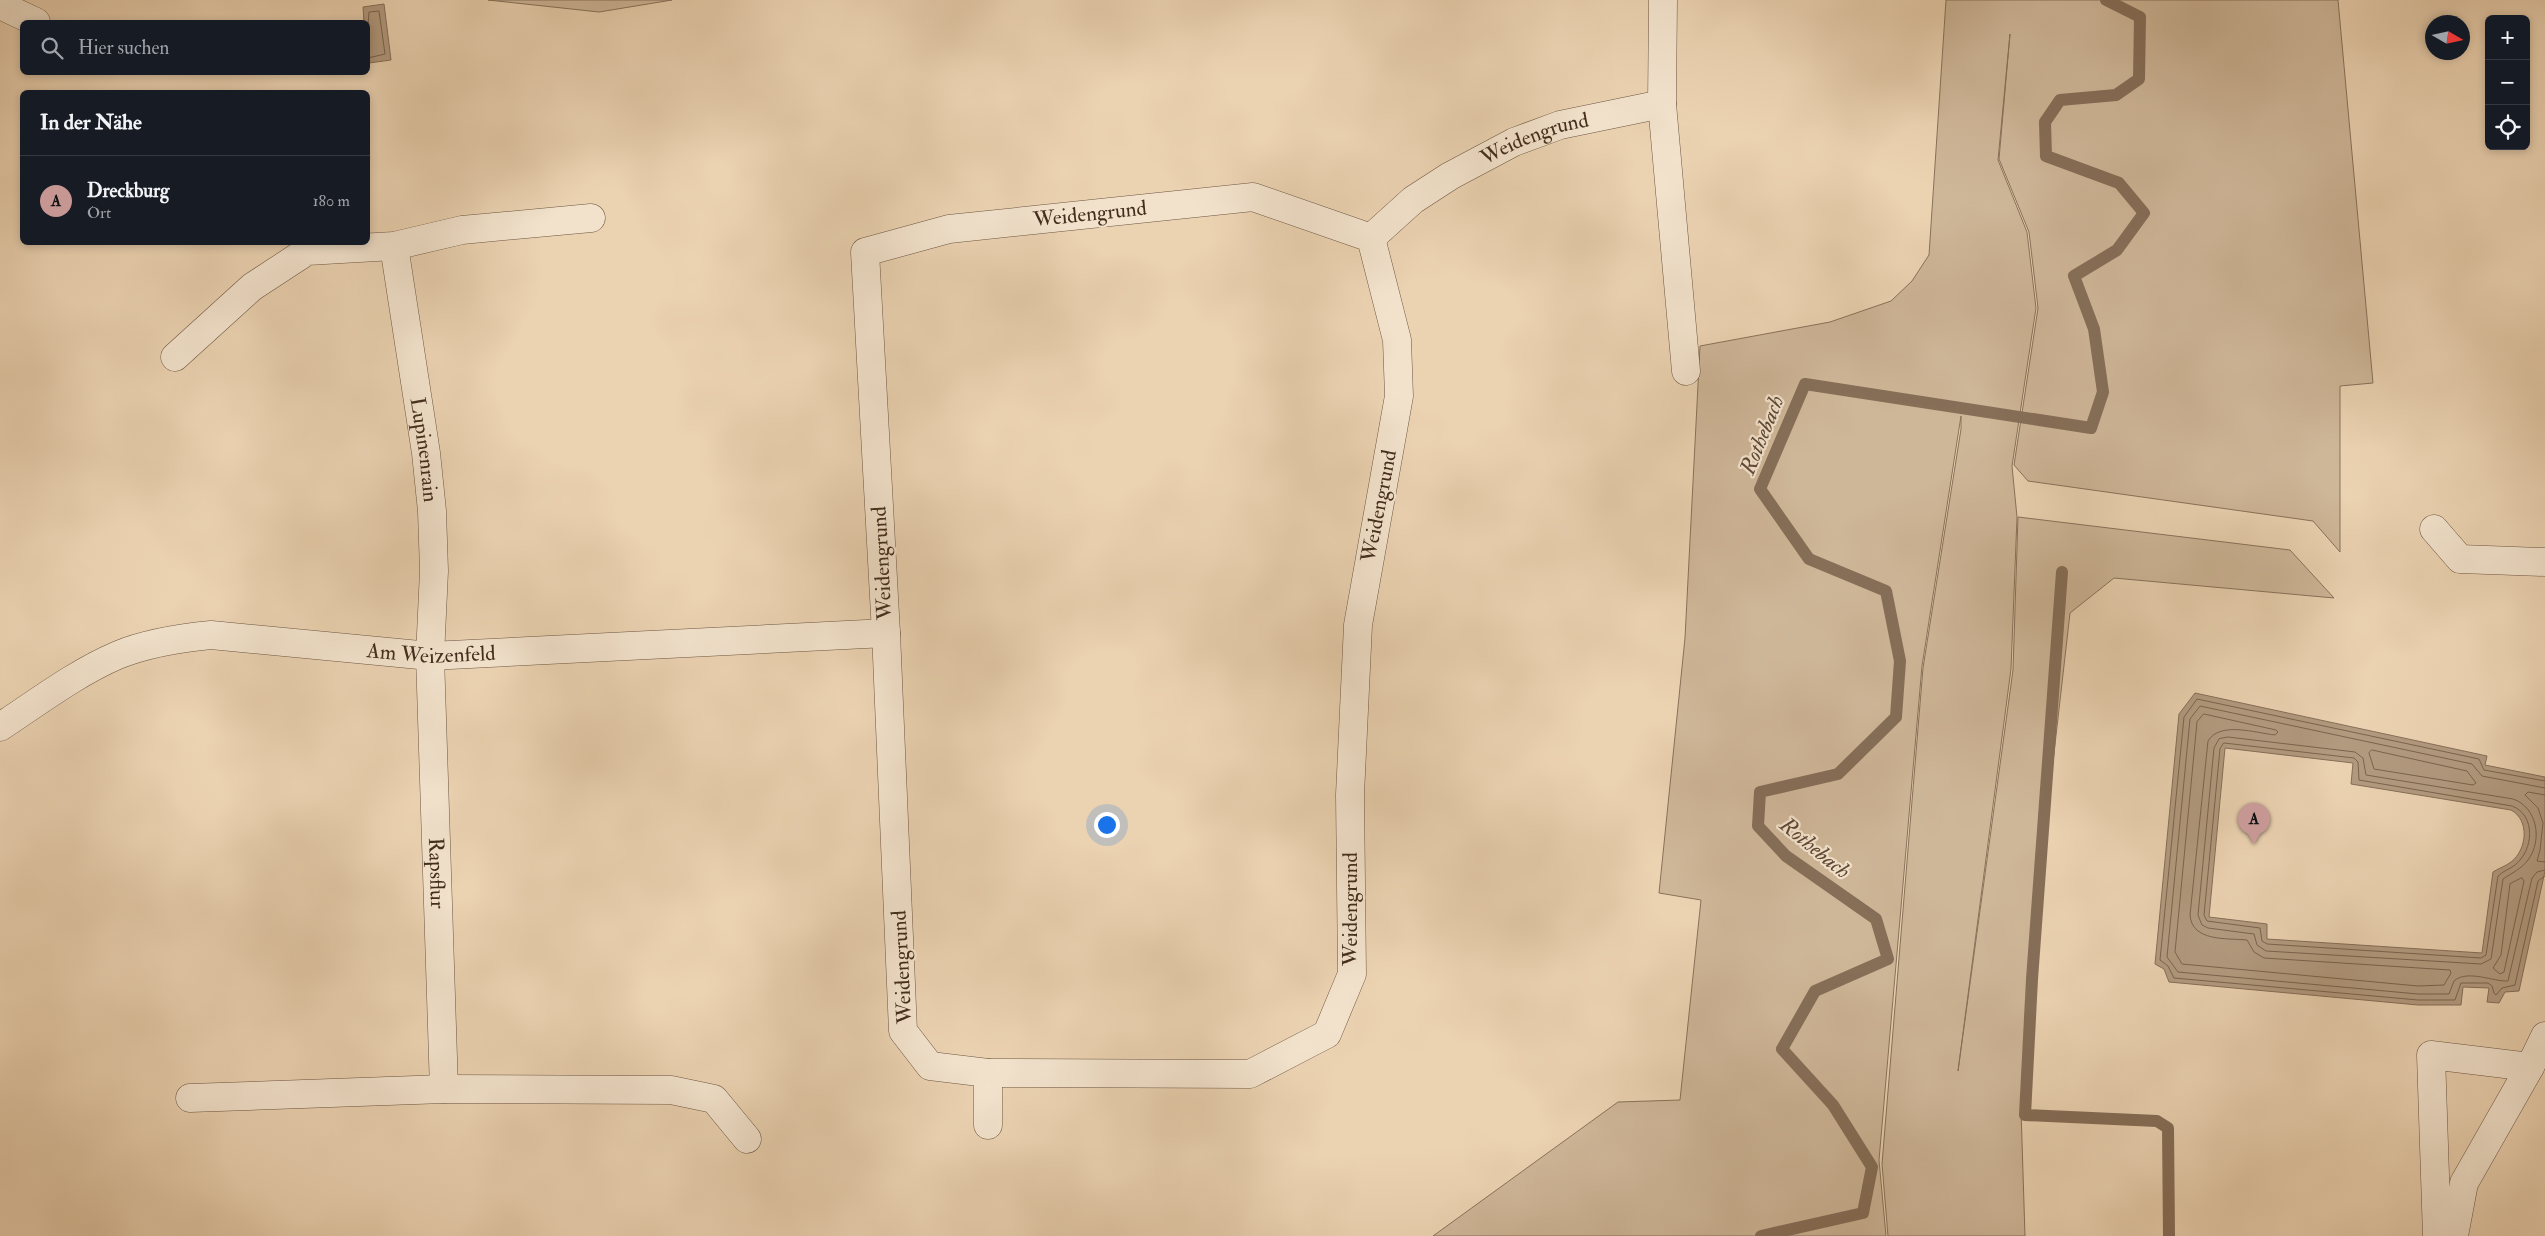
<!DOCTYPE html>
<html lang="de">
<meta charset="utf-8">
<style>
body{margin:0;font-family:"IM FELL Double Pica",serif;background:#242831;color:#f1f3f6}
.controls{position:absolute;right:15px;top:15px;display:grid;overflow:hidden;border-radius:8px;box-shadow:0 2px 8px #0003}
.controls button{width:45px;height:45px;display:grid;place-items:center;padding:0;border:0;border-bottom:1px solid #363941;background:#171b24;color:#f1f3f6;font:25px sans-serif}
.compass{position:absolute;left:2425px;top:15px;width:45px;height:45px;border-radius:50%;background:#171b24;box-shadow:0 2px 8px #0003;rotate:99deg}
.you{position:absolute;left:1106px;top:824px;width:18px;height:18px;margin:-12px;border:4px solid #fff;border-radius:50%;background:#1a73e8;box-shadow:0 0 0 8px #1a73e833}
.badge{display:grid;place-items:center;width:32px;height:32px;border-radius:50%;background:#c59692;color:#111;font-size:16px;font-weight:700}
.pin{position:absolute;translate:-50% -41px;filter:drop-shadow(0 1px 2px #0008)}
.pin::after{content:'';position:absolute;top:26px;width:18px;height:15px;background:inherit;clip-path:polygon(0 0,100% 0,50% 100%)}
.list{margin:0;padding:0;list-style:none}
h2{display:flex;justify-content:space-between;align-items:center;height:65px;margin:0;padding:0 20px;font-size:21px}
h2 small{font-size:16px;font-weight:400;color:#9ea1a6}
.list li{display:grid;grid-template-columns:32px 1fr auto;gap:15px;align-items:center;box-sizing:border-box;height:90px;padding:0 20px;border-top:1px solid #363941}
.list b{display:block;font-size:19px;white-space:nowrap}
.list p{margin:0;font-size:16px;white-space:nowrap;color:#9ea1a6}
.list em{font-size:16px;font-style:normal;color:#9ea1a6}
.icon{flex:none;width:28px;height:28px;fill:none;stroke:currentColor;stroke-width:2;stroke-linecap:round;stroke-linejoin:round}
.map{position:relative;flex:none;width:2545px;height:1236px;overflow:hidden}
.search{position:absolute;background:#171b24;box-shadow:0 2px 8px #0003;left:20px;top:20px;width:350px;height:55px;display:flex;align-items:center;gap:12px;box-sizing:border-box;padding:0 18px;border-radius:8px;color:#9ea1a6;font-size:19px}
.panel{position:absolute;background:#171b24;box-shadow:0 2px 8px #0003;left:20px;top:90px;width:350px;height:155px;border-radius:8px}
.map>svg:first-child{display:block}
.green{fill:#ceb698;stroke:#88725a}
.water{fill:#b29a7f;stroke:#866e58;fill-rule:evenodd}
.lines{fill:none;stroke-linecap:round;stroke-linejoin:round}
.shore{stroke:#7a644e;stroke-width:1}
.stream{stroke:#866e58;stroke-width:12}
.minor-casing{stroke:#6d5642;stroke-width:29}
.minor{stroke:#f2e2cc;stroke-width:28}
.labels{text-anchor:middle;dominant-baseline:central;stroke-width:4.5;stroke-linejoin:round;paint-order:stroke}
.street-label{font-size:21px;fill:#432d1d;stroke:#f2e2cc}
.water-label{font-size:22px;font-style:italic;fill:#5f4836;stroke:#f2e2cc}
</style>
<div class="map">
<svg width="2545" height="1236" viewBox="0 0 2545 1236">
<rect width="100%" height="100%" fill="#ebd2b1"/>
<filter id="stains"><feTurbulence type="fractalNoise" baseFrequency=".004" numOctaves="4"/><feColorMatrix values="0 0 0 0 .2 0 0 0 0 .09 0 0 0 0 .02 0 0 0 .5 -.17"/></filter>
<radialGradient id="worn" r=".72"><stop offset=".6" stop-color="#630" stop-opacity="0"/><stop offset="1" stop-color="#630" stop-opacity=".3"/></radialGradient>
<g class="green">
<polygon points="488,0 672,0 599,12"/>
<polygon points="1946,0 2338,0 2373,383 2340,386 2340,552 2313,521 2028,481 2014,465 2038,308 2029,232 1999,159 2010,34 1998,160 2027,232 2036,308 2012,466 2017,517 2011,669 1958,1071 2013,670 2018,517 2290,550 2334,598 2114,578 2070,613 2028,981 2021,1110 2025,1236 1888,1236 1882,1164 1923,668 1961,429 1961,416 1922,666 1879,1160 1886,1236 1433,1236 1618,1102 1680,1100 1701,900 1659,893 1685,638 1700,346 1830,322 1891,301 1912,281 1929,255"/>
</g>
<g class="water">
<polygon points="384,4 391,60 369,63 368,22 364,22 363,7"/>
<path d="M 2195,693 L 2487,756 L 2485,765 L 2545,777 L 2545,871 L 2519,991 L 2505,992 L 2499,1003 L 2487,1002 L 2489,988 L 2463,987 L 2461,1005 L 2418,1005 L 2169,982 L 2164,969 L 2155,964 L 2179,714 ZM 2225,748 L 2353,763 L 2351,784 L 2511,810 C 2530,820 2527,850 2511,862 C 2506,866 2499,868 2493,872 L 2482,953 L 2267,939 L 2267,924 L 2209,917 Z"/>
</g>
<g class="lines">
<g class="shore">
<polyline points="368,26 369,12 379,11 385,54 368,58"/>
<path d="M 2204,714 L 2276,730 L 2278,732 L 2275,735 C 2256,733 2220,721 2208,741 L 2190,915 C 2192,942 2227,938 2247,940 L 2254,952 L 2264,958 L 2450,970 L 2451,973 L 2444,985 L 2418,986 L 2182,964 L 2175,952 L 2197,722 Z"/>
<path d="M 2228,737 L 2355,752 L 2363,758 L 2366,775 L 2513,799 C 2537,807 2543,840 2528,860 C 2521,869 2512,873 2503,879 L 2491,959 L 2481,964 L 2266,951 L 2257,945 L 2254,934 L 2208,928 L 2202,925 L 2198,915 L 2214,748 L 2219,739 Z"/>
<path d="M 2224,743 L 2354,758 L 2358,762 L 2359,780 L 2512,806 C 2536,815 2534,850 2515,865 C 2510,869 2503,871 2498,876 L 2486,955 L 2481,958 L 2267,944 L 2262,941 L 2260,928 L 2207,921 L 2204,915 L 2220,749 Z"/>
<polygon points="2372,750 2467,771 2476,783 2473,785 2374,769 2369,753"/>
<polyline points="2545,781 2484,770 2479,759 2197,699 2184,717 2160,960 2168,966 2174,978 2418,1000 2455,1000 2461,983 2488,983 2492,986 2494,993 2496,995 2502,988 2515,985 2538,881 2545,876"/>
<path d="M 2545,788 L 2482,776 L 2472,764 L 2200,706 L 2190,719 L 2167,957 L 2178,972 L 2418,994 L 2449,994 L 2454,981 C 2467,969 2494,982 2508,981 L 2532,878 L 2537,872 L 2545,870"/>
<polyline points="2545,795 2528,792 2525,795 2538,808 2543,823 2540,850 2537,861 2545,862"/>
<polygon points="2522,878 2524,881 2504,972 2500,974 2493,968 2501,955 2510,884"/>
</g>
<g class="stream">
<polyline points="2062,572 2032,979 2025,1115 2157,1121 2168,1128 2169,1236"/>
<polyline points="1761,1236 1863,1213 1872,1167 1833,1105 1782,1049 1815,991 1888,959 1876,919 1786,856 1758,826 1760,792 1838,774 1896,717 1900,661 1886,591 1809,559 1760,489 1805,384 2091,428 2103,392 2094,329 2074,276 2117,250 2144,213 2119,183 2046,156 2045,122 2060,100 2116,95 2139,79 2140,17 2106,0"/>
</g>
<defs>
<g id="minor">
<polyline points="1663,0 1662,104 1686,371"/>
<polyline points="0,5 36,22"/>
<polygon points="1253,197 1371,238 1397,340 1399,396 1358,625 1350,795 1352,974 1327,1034 1250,1074 988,1073 930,1066 903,1031 886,633 865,252 949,229"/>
<path id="s1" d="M 1371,238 L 1413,200 L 1450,176 L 1514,142 L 1560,125 L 1662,104"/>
<path id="s2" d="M 394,246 L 426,453 L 432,511 L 434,571 L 430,656 L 444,1089"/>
<polyline points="175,357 252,287 307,251 394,246 462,230 591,218"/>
<polyline points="2434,529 2460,559 2545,562"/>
<path id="s3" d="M 0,727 C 38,702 76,673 118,655 C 147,643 180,638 211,635 L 430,656 L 886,633"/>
<polyline points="988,1073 988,1125"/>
<polyline points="190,1098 444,1089 671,1090 714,1099 747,1139"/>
<polyline points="2437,1236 2431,1055 2530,1067 2545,1036"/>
<polyline points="2454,1236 2464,1183 2530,1067"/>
</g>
</defs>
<use href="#minor" class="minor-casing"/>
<use href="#minor" class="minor"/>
</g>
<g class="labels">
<g class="street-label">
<text stroke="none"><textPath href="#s1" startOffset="194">Weidengrund</textPath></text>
<text transform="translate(1090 214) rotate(-6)">Weidengrund</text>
<text stroke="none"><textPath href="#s2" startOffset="206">Lupinenrain</textPath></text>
<text transform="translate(1379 506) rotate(-79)">Weidengrund</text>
<text transform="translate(882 563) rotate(-93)">Weidengrund</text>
<text stroke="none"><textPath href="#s3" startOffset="455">Am Weizenfeld</textPath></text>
<text stroke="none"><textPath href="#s2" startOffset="630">Rapsflur</textPath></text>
<text transform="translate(1350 909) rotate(-90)">Weidengrund</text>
<text transform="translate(902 967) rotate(-93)">Weidengrund</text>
</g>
<g class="water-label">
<text transform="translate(1762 435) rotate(-68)">Rothebach</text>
<text transform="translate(1815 848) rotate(39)">Rothebach</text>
</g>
</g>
<rect width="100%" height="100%" filter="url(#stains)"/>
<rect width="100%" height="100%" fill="url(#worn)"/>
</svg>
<div class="controls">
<button>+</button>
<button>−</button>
<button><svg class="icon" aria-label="locate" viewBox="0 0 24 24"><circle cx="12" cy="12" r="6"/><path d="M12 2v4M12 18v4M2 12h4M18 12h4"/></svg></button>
</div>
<svg class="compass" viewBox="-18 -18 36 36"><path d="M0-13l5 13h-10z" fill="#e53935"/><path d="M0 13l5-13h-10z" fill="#9ea1a6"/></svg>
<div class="you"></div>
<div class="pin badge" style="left:2254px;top:844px">A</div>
<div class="search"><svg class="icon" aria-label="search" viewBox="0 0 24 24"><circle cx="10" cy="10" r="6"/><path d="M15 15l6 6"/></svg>Hier suchen</div>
<section class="panel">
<h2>In der Nähe<small></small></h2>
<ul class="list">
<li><span class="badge">A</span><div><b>Dreckburg</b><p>Ort</p></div><em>180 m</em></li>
</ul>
</section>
</div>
